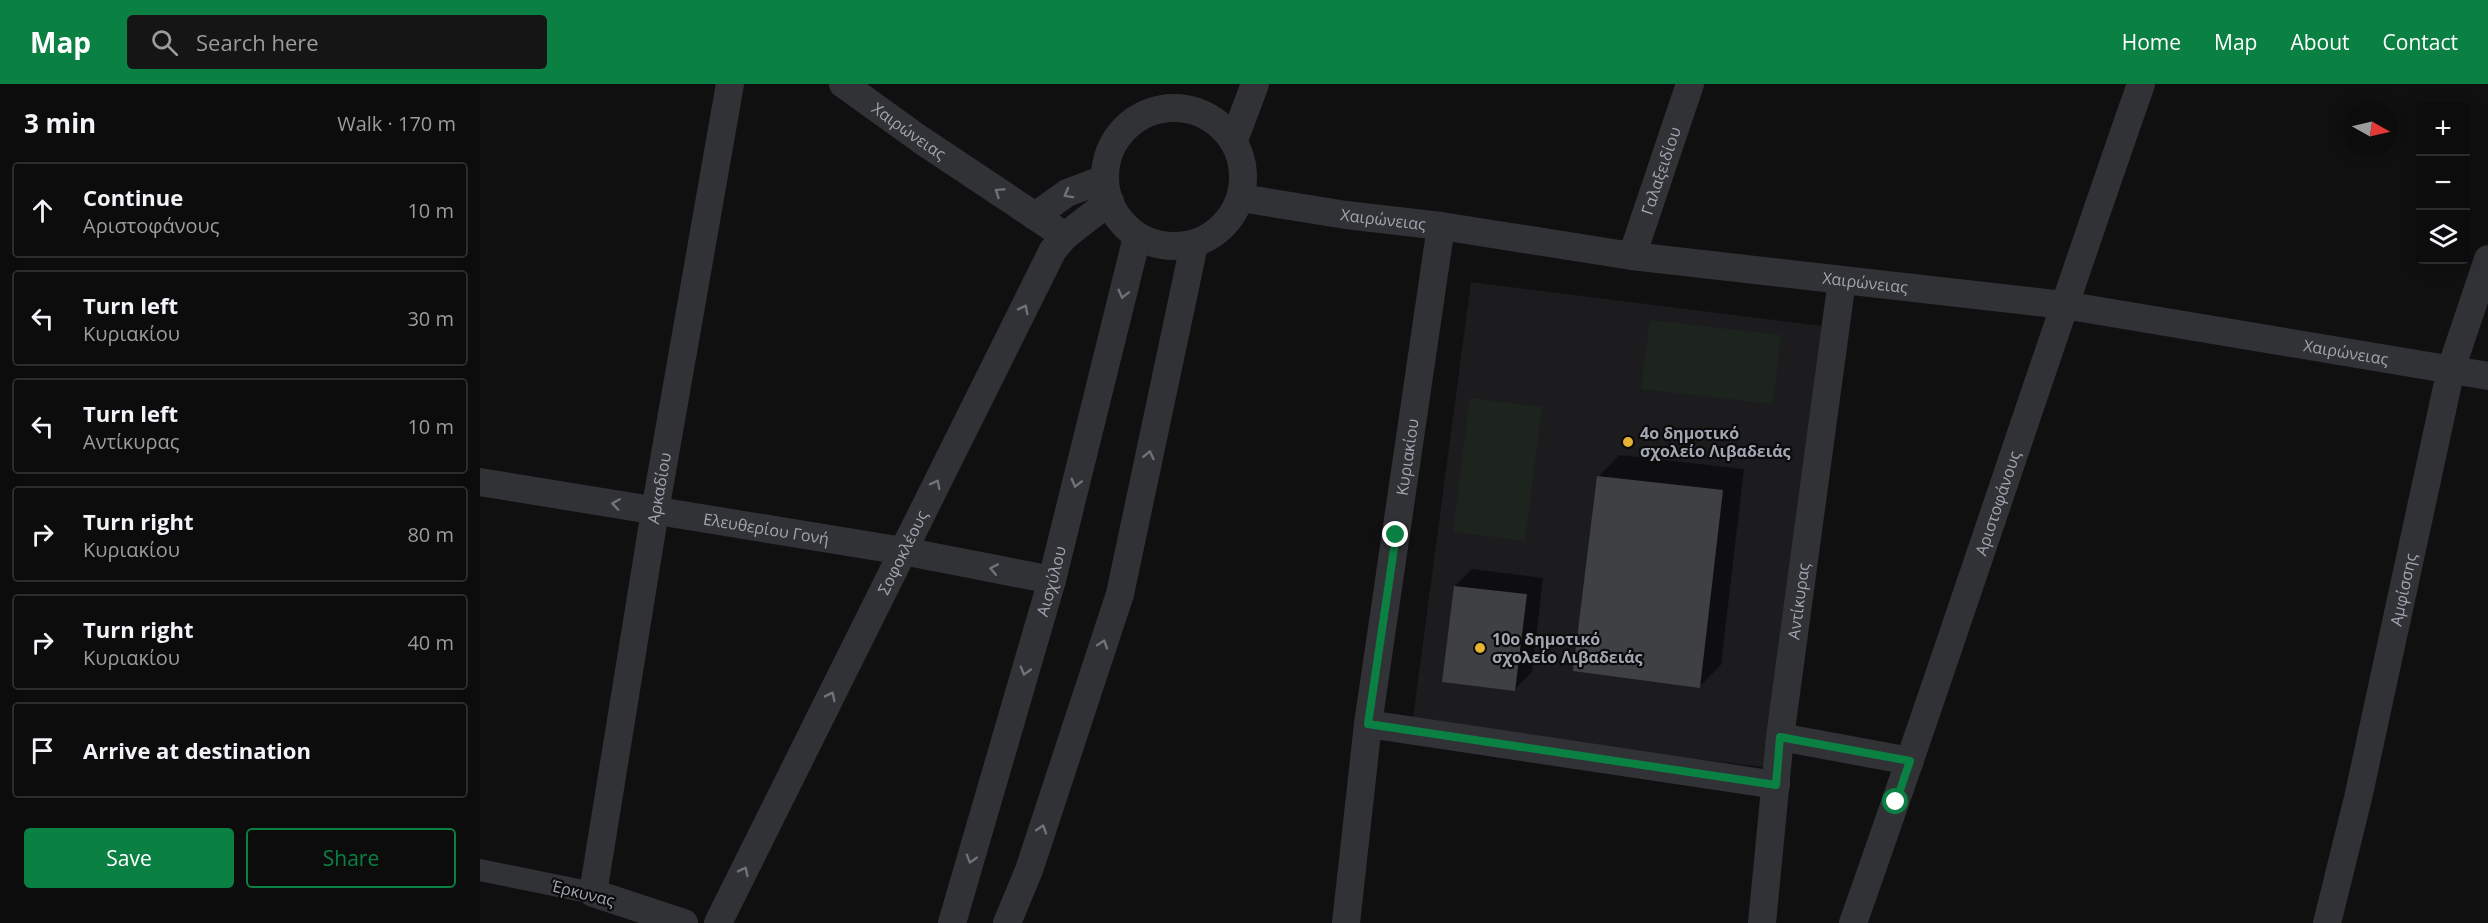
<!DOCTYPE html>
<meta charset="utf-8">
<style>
body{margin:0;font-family:"Open Sans",sans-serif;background:#151516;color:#f1f3f6}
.controls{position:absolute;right:18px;top:18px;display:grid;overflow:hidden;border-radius:6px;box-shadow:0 3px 15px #0003}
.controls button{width:54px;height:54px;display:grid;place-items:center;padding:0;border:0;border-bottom:2px solid #2c2c2e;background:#0c0c0d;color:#f1f3f6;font:30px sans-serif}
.compass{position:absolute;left:1864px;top:18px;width:54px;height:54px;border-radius:50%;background:#0c0c0d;box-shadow:0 3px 15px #0003;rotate:98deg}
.stop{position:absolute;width:18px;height:18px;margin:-14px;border:4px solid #0b8043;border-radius:50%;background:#fff}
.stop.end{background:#0b8043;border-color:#fff;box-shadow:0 2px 6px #0008}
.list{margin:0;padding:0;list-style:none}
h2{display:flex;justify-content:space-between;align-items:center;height:78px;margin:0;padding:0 24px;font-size:26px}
h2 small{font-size:20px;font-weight:400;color:#9a9b9d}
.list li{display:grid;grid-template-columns:39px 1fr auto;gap:18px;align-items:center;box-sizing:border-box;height:96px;margin:0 12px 12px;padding:0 12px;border:2px solid #2c2c2e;border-radius:6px}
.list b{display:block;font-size:22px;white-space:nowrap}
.list p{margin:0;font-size:20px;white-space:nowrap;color:#9a9b9d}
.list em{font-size:20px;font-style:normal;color:#9a9b9d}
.actions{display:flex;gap:12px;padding:18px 24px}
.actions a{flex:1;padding:14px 0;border:2px solid #0b8043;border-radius:6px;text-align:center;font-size:21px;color:#0b8043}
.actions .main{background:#0b8043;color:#fff}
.icon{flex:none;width:33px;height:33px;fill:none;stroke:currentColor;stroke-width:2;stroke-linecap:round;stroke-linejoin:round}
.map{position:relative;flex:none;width:2008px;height:839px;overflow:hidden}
header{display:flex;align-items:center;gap:36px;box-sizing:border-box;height:84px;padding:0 30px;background:#0b8043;color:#fff}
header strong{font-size:28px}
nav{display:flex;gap:33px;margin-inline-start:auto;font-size:21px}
.search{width:420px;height:54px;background:#151516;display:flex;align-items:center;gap:15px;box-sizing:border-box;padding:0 21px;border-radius:6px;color:#9a9b9d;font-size:22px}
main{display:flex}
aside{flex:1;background:#0c0c0d}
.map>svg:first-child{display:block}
.built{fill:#1c1c1e}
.green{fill:#1d241e}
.shadow{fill:#0007}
.building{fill:#3f4044}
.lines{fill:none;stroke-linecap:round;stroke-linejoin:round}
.pedestrian{stroke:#313236;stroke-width:22}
.minor{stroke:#313236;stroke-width:28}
.oneway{stroke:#6f727a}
.route{stroke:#0b8043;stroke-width:8}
.poi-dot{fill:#e7b232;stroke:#0b0b0c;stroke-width:2}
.labels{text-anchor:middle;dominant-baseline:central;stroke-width:4.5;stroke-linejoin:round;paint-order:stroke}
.street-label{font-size:16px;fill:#a2a6b2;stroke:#0b0b0c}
.poi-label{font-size:16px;font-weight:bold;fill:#a2a6b2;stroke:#0b0b0c;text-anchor:start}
</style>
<header>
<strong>Map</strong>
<div class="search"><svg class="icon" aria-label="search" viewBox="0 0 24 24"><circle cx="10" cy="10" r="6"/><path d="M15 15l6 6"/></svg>Search here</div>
<nav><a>Home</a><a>Map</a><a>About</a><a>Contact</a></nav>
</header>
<main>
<aside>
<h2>3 min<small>Walk · 170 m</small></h2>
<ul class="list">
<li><svg class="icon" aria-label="ahead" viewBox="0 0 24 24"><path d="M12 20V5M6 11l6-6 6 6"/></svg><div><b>Continue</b><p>Αριστοφάνους</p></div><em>10 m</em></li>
<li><svg class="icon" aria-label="left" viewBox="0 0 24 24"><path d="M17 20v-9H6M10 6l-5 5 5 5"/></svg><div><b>Turn left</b><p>Κυριακίου</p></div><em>30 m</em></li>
<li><svg class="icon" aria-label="left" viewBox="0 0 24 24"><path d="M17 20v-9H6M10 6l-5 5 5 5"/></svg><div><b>Turn left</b><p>Αντίκυρας</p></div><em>10 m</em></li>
<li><svg class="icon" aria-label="right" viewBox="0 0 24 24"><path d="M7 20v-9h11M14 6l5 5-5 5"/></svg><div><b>Turn right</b><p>Κυριακίου</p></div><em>80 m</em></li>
<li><svg class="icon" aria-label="right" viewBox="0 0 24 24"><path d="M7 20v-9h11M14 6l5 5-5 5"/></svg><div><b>Turn right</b><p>Κυριακίου</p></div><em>40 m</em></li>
<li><svg class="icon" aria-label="arrive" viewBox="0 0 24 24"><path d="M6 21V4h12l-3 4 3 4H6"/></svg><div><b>Arrive at destination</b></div></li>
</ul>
<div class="actions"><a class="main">Save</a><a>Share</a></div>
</aside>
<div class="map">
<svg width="2008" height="839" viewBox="0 0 2008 839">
<rect width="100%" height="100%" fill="#101011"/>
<polygon class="built" points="991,198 1342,242 1283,683 932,641"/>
<g class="green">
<polygon points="1170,236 1301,251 1293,320 1161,305"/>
<polygon points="990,314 1062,323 1045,457 973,448"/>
</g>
<g class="shadow">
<polygon points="1139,371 1264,385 1241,581 1220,602 1118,393"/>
<polygon points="992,485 1063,494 1052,588 1035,605 975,502"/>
</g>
<g class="building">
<polygon points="1117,392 1243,406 1220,604 1093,587"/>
<polygon points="974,502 1047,510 1035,607 962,598"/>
</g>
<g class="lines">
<polyline class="pedestrian" points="0,786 113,809"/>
<g class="minor">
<path id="s1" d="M 363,0 L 441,56 L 585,152"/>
<circle cx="694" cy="93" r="69"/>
<polyline points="754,56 775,0"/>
<path id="s2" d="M 761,114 L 866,131 L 961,142 L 1152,172 L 1584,221 L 2008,292"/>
<polyline points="555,132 587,109 624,95"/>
<path id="s3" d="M 1152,172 L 1210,0"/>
<path id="s4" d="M 0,398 L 423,467 L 572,496"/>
<polyline points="888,640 1296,701"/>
<polyline points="1300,653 1430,677"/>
<path id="s5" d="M 204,839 L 113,809 L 175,427 L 250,0"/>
<path id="s6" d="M 238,839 L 573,166 L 585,152 L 630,117"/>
<path id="s7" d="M 472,839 L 572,496 L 657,153"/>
<polyline points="527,839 549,786 640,510 714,161"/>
<path id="s8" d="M 866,839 L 888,640 L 961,142"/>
<path id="s9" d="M 1282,839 L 1300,653 L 1362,196"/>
<path id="s10" d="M 1373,839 C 1472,560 1563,279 1661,0"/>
<path id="s11" d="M 1847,839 L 1878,714 L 1971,285 L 2008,175"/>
</g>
</g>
<defs><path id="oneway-chevron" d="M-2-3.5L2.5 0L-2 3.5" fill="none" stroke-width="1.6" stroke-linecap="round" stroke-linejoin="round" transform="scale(1.5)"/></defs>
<g class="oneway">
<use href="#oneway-chevron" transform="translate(519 108) rotate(-146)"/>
<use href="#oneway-chevron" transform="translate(588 110) rotate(151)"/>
<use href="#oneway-chevron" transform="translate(643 210) rotate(104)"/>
<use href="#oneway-chevron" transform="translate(544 225) rotate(-63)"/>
<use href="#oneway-chevron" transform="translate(669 371) rotate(-78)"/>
<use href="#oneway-chevron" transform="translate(596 399) rotate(104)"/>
<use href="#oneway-chevron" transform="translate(456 400) rotate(-63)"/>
<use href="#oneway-chevron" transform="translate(136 420) rotate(-171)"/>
<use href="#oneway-chevron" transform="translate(514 485) rotate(-169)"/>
<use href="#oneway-chevron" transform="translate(623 560) rotate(-72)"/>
<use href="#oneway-chevron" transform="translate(545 587) rotate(106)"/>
<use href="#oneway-chevron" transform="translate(351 612) rotate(-64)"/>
<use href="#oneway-chevron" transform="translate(562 745) rotate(-72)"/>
<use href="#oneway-chevron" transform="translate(491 775) rotate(106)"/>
<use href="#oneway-chevron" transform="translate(264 787) rotate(-64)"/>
</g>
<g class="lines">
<polyline class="route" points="916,451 888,640 1296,701 1300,653 1430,677 1416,718"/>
</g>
<g class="poi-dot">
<circle cx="1148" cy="358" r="6"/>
<circle cx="1000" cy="564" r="6"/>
</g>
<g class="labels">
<g class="street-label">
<text stroke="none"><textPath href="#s1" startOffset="81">Χαιρώνειας</textPath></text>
<text stroke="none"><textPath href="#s3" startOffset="90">Γαλαξειδίου</textPath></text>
<text stroke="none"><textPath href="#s2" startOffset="144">Χαιρώνειας</textPath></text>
<text stroke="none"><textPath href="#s2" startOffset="630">Χαιρώνειας</textPath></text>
<text stroke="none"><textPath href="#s2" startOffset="1116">Χαιρώνειας</textPath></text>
<text stroke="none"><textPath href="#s8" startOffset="470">Κυριακίου</textPath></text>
<text stroke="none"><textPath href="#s5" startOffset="506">Αρκαδίου</textPath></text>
<text stroke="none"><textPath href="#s10" startOffset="444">Αριστοφάνους</textPath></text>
<text stroke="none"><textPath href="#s4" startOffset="290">Ελευθερίου Γονή</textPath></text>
<text stroke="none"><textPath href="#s6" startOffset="414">Σοφοκλέους</textPath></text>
<text stroke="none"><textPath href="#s7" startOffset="356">Αισχύλου</textPath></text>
<text stroke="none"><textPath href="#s11" startOffset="342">Αμφίσσης</textPath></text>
<text stroke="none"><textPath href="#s9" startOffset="324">Αντίκυρας</textPath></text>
<text transform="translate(103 809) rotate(14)">Έρκυνας</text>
</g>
<g class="poi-label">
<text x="1160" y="349">4ο δημοτικό<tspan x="1160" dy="18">σχολείο Λιβαδειάς</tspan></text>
<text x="1012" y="555">10ο δημοτικό<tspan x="1012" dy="18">σχολείο Λιβαδειάς</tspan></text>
</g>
</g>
</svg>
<div class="controls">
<button>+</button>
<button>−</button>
<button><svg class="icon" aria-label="layers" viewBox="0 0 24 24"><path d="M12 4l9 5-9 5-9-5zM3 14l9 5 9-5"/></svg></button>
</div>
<svg class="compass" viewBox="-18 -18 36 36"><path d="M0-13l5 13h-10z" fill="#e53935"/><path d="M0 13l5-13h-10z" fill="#9a9b9d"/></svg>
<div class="stop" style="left:1416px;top:718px"></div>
<div class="stop end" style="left:916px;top:451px"></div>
</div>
</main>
